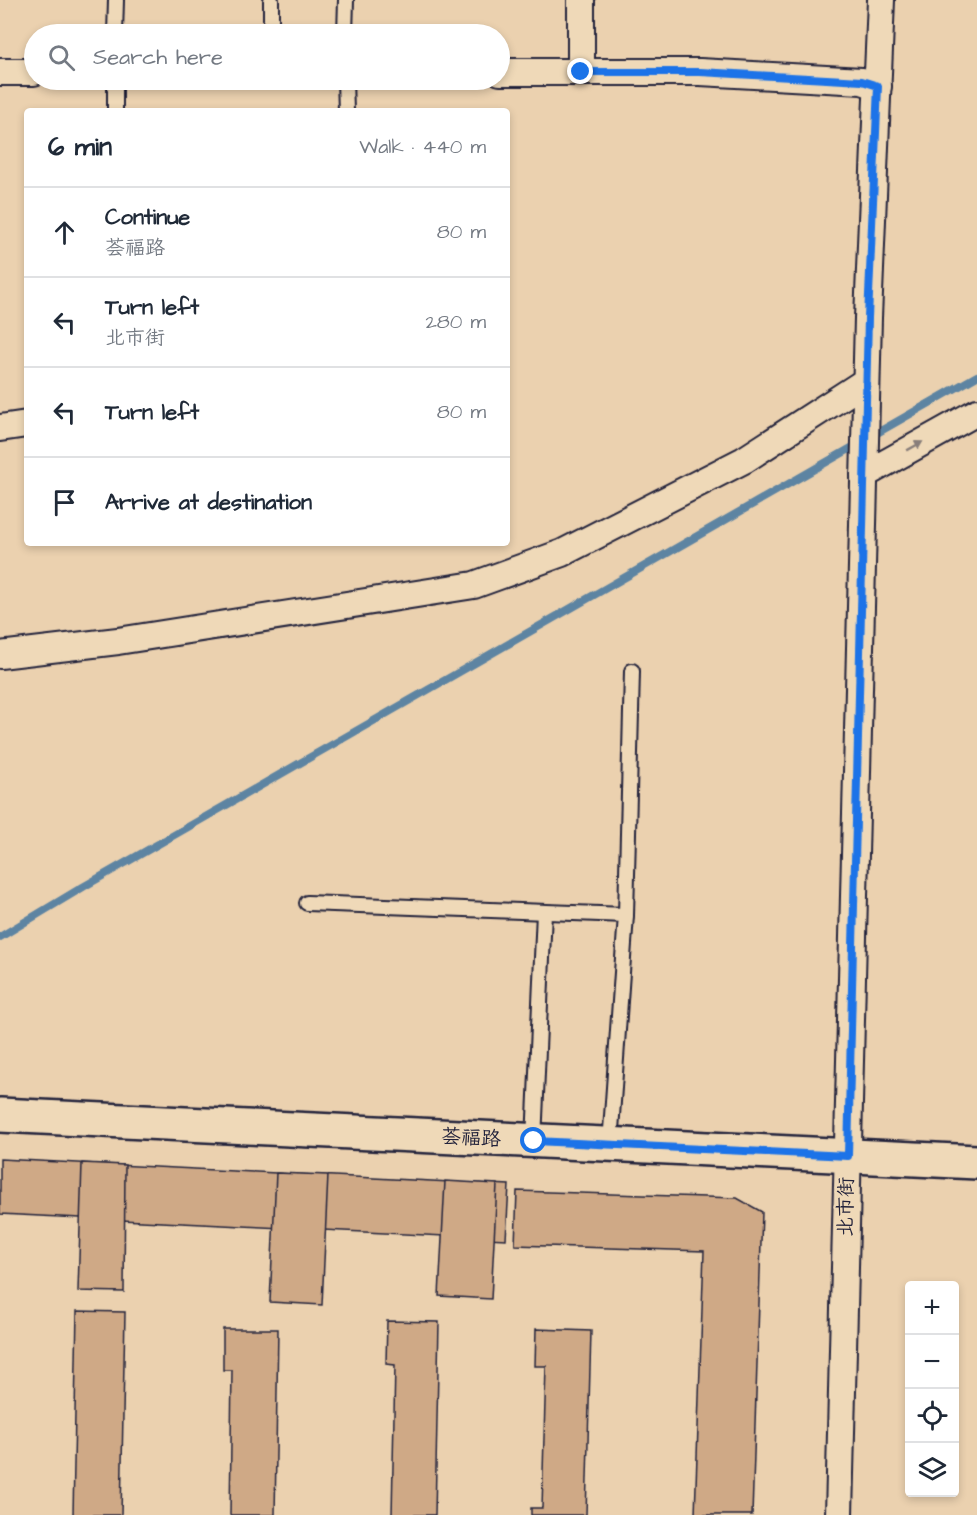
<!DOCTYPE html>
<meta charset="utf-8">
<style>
body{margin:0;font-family:"Architects Daughter","LXGW WenKai TC",sans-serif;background:#f2f2f3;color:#1f2937}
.controls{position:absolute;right:18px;bottom:18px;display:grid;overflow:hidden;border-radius:6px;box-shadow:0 3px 9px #0003}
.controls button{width:54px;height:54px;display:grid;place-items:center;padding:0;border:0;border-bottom:2px solid #e0e1e3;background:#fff;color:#1f2937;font:30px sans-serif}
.stop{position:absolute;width:18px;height:18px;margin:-14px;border:4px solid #1a73e8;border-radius:50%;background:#fff}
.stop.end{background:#1a73e8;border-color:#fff;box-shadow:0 2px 6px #0008}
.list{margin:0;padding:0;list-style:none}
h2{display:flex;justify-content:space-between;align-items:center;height:78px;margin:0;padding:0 24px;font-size:26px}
h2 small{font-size:20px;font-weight:400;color:#747a83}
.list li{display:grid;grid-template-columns:39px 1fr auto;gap:18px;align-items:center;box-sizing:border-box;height:90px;padding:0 24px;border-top:2px solid #e0e1e3}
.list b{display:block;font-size:22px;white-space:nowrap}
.list p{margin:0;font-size:20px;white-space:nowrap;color:#747a83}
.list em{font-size:20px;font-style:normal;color:#747a83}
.icon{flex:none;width:33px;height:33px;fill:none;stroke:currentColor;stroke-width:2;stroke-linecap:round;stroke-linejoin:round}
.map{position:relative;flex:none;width:977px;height:1515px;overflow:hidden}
.search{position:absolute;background:#fff;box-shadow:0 3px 9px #0003;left:24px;top:24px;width:486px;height:66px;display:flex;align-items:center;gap:15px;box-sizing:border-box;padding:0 21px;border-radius:33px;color:#747a83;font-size:22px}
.panel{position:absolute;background:#fff;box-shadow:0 3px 9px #0003;left:24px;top:108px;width:486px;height:438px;border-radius:6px}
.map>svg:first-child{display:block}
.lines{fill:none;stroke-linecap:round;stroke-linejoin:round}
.stream{stroke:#5d84a2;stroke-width:8}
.building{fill:#cfa986;stroke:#22223b;stroke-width:1.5}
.service-casing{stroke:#22223b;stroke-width:18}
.minor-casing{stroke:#22223b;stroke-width:30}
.tertiary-casing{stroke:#22223b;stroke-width:38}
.service{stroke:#efd9b8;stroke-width:14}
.minor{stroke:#efd9b8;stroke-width:26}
.tertiary{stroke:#efd9b8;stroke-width:33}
.oneway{fill:#887e7a}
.route{stroke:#1a73e8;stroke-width:8}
.labels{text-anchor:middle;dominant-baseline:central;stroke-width:4.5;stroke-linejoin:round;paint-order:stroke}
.street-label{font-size:20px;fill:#22223b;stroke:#efd9b8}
</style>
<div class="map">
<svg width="977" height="1515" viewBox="0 0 977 1515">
<rect width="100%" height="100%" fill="#ebd1af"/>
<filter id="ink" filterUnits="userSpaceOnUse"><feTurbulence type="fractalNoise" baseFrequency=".0167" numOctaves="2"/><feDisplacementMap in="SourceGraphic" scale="12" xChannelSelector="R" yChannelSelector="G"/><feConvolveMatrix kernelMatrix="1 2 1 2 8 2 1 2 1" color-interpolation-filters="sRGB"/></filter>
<g filter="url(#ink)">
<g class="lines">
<g class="stream">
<polyline points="870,437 977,376"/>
<polyline points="0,937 83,887 860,443"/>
</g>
</g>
<g class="building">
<polygon points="0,1159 509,1185 506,1239 0,1214"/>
<polygon points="82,1163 125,1165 124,1292 78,1291"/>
<polygon points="276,1173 328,1175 322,1305 270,1302"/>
<polygon points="445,1181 497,1184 491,1299 439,1296"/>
<polygon points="517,1191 737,1198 762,1212 752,1515 695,1515 704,1251 515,1245"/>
<polygon points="77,1311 125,1312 121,1515 73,1515"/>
<polygon points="387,1321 439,1322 435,1515 392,1515 395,1365 386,1364"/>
<polygon points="223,1329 278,1329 275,1515 230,1515 232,1370 223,1370"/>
<polygon points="536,1329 591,1331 586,1515 531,1515 531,1508 542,1508 546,1366 535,1366"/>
</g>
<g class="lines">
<defs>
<g id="service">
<polyline points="115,34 116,0"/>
<polyline points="271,34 271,0"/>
<polyline points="345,34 346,0"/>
<polyline points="115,80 115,111"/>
<polyline points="345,80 346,111"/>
<polyline points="307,903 626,915"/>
<polyline points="534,1141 544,912"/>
<polyline points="610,1145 626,915 632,671"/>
</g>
<g id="minor">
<polyline points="0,72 34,72"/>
<polyline points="500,72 700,72 862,81 878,86"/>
<polyline points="581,72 581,0"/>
<polyline points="0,428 27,424"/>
<polyline points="864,475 977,412"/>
<polyline points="0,655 118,641 474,585 562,553 744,460 866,381"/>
<polyline points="839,1515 868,318 881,0"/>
</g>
<polyline id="tertiary" points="0,1115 977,1162"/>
</defs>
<use href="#service" class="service-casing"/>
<use href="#minor" class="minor-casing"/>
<use href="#tertiary" class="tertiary-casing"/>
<use href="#service" class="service"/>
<use href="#minor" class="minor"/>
<use href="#tertiary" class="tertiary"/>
</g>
<defs><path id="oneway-solid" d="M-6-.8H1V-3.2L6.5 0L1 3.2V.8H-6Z" transform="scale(1.5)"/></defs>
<use class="oneway" href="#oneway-solid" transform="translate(915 446) rotate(-29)"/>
</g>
<g class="lines" filter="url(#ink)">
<polyline class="route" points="534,1141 848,1156 868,318 878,86 862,81 700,72 581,72"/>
</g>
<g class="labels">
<g class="street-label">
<text transform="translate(471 1138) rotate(3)">荟福路</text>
<text transform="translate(846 1207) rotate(-89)">北市街</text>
</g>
</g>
</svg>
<div class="controls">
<button>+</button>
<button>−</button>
<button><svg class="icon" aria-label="locate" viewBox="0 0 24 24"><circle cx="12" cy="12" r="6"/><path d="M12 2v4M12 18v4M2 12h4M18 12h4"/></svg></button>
<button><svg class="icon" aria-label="layers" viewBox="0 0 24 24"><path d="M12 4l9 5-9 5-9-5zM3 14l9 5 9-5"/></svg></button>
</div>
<div class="stop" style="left:534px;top:1141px"></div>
<div class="stop end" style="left:581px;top:72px"></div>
<div class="search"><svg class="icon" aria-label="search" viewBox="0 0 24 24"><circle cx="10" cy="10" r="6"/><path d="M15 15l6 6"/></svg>Search here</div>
<section class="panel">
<h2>6 min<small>Walk · 440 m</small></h2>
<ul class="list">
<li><svg class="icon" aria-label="ahead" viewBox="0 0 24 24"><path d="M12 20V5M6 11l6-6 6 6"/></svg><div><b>Continue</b><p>荟福路</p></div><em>80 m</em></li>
<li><svg class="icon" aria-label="left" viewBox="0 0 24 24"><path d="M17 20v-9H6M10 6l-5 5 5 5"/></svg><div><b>Turn left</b><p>北市街</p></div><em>280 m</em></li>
<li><svg class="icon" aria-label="left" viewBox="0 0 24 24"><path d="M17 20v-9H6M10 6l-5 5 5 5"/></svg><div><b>Turn left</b></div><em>80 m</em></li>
<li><svg class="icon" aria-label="arrive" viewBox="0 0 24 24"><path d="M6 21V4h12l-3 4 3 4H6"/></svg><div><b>Arrive at destination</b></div></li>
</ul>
</section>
</div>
